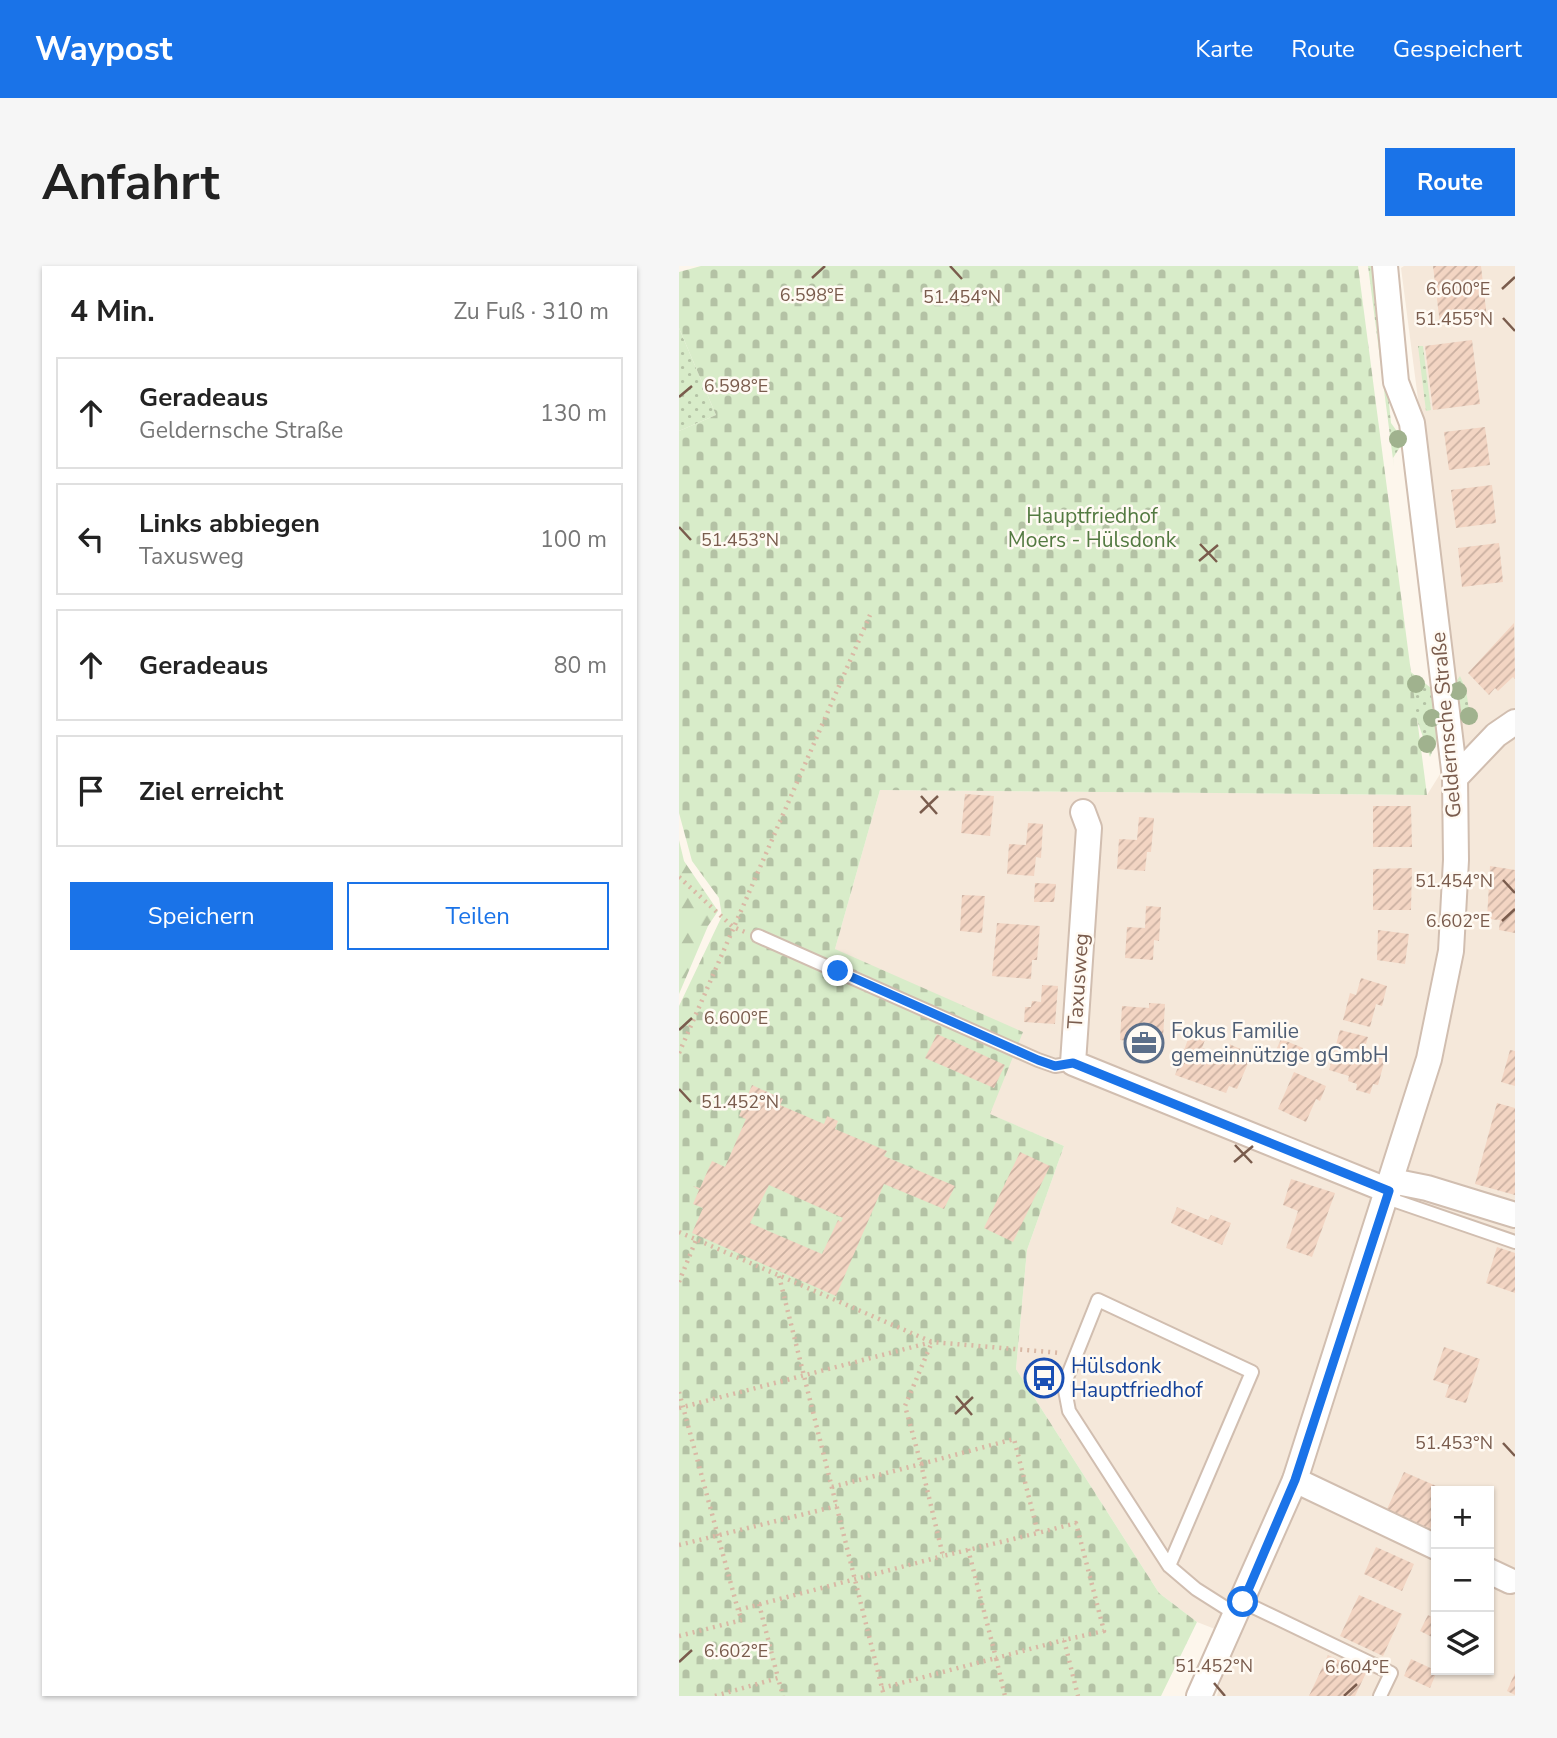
<!DOCTYPE html>
<html lang="de">
<meta charset="utf-8">
<style>
body{margin:0;font-family:"Nunito Sans",sans-serif;background:#f6f6f6;color:#222}
.controls{position:absolute;right:21px;bottom:21px;display:grid;overflow:hidden;border-radius:0px;box-shadow:0 2px 5px #0004}
.controls button{width:63px;height:63px;display:grid;place-items:center;padding:0;border:0;border-bottom:2px solid #e0e0e0;background:#fff;color:#222;font:35px sans-serif}
.stop{position:absolute;width:21px;height:21px;margin:-16px;border:5px solid #1a73e8;border-radius:50%;background:#fff}
.stop.end{background:#1a73e8;border-color:#fff;box-shadow:0 2px 7px #0008}
.list{margin:0;padding:0;list-style:none}
h2{display:flex;justify-content:space-between;align-items:center;height:91px;margin:0;padding:0 28px;font-size:30px}
h2 small{font-size:23px;font-weight:400;color:#767676}
.list li{display:grid;grid-template-columns:46px 1fr auto;gap:21px;align-items:center;box-sizing:border-box;height:112px;margin:0 14px 14px;padding:0 14px;border:2px solid #e0e0e0;border-radius:0px}
.list b{display:block;font-size:26px;white-space:nowrap}
.list p{margin:0;font-size:23px;white-space:nowrap;color:#767676}
.list em{font-size:23px;font-style:normal;color:#767676}
.actions{display:flex;gap:14px;padding:21px 28px}
.actions a{flex:1;padding:16px 0;border:2px solid #1a73e8;border-radius:0px;text-align:center;font-size:24px;color:#1a73e8}
.actions .main{background:#1a73e8;color:#fff}
.icon{flex:none;width:38px;height:38px;fill:none;stroke:currentColor;stroke-width:2;stroke-linecap:round;stroke-linejoin:round}
.map{position:relative;flex:none;width:836px;height:1430px;overflow:hidden;border-radius:0px}
header{display:flex;align-items:center;gap:42px;box-sizing:border-box;height:98px;padding:0 35px;background:#1a73e8;color:#fff}
header strong{font-size:33px}
nav{display:flex;gap:38px;margin-inline-start:auto;font-size:24px}
.intro{display:flex;align-items:center;justify-content:space-between;box-sizing:border-box;height:168px;padding:0 42px}
h1{margin:0;font-size:49px}
.button{padding:18px 32px;border-radius:0px;background:#1a73e8;color:#fff;font-size:24px;font-weight:700}
main{display:flex;gap:42px;padding:0 42px}
aside{flex:1;background:#fff;border-radius:0px;box-shadow:0 2px 5px #0004}
.map>svg:first-child{display:block}
.residential{fill:#f5e8da;fill-rule:evenodd}
.grass{fill:url(#grass-dots)}
.forest{fill:url(#forest-firs)}
.cemetery{fill:url(#cemetery-stones)}
.building{fill:url(#building-hatch);fill-rule:evenodd}
.lines{fill:none;stroke-linecap:round;stroke-linejoin:round}
.lane-casing{stroke:#d1beb0;stroke-width:16}
.street-casing{stroke:#d1beb0;stroke-width:28}
.path{stroke:#d9b8a5;stroke-width:4.5;stroke-dasharray:2 5;stroke-linecap:butt}
.lane{stroke:#fff;stroke-width:12}
.street{stroke:#fff;stroke-width:24}
.tree{fill:#a0b28e}
.route{stroke:#1a73e8;stroke-width:9}
.ticks{fill:none;stroke:#7a5c4d;stroke-width:2.5}
.labels{text-anchor:middle;dominant-baseline:central;stroke-width:5;stroke-linejoin:round;paint-order:stroke}
.park-label{font-size:21px;fill:#537a41;stroke:#fffaf3}
.street-label{font-size:21px;fill:#7a5c4d;stroke:#fffaf3}
.service-label{font-size:21px;fill:#4e5e75;stroke:#fffaf3;text-anchor:start}
.transit-label{font-size:21px;fill:#164399;stroke:#fffaf3;text-anchor:start}
.ticks-label{font-size:18px;text-anchor:middle;fill:#7a5c4d;stroke:#fffaf3;stroke-width:5;stroke-linejoin:round;paint-order:stroke}
</style>
<header>
<strong>Waypost</strong>
<nav><a>Karte</a><a>Route</a><a>Gespeichert</a></nav>
</header>
<div class="intro"><h1>Anfahrt</h1><a class="button">Route</a></div>
<main>
<aside>
<h2>4 Min.<small>Zu Fuß · 310 m</small></h2>
<ul class="list">
<li><svg class="icon" aria-label="ahead" viewBox="0 0 24 24"><path d="M12 20V5M6 11l6-6 6 6"/></svg><div><b>Geradeaus</b><p>Geldernsche Straße</p></div><em>130 m</em></li>
<li><svg class="icon" aria-label="left" viewBox="0 0 24 24"><path d="M17 20v-9H6M10 6l-5 5 5 5"/></svg><div><b>Links abbiegen</b><p>Taxusweg</p></div><em>100 m</em></li>
<li><svg class="icon" aria-label="ahead" viewBox="0 0 24 24"><path d="M12 20V5M6 11l6-6 6 6"/></svg><div><b>Geradeaus</b></div><em>80 m</em></li>
<li><svg class="icon" aria-label="arrive" viewBox="0 0 24 24"><path d="M6 21V4h12l-3 4 3 4H6"/></svg><div><b>Ziel erreicht</b></div></li>
</ul>
<div class="actions"><a class="main">Speichern</a><a>Teilen</a></div>
</aside>
<div class="map">
<svg width="836" height="1430" viewBox="0 0 836 1430">
<defs>
<pattern id="grass-dots" width="8" height="8" patternUnits="userSpaceOnUse" patternTransform="scale(1.75)"><rect width="8" height="8" fill="#d8ecc9"/><path d="M2 2h.1M6 6h.1" fill="none" stroke="#b4c2a5" stroke-width="1.8" stroke-linecap="round"/></pattern>
<pattern id="forest-firs" width="22" height="20" patternUnits="userSpaceOnUse" patternTransform="scale(1.75)"><rect width="22" height="20" fill="#d8ecc9"/><path d="M5 1l3.5 6h-7zM16 11l3.5 6h-7z" fill="#b4c2a5"/></pattern>
<pattern id="cemetery-stones" width="16" height="16" patternUnits="userSpaceOnUse" patternTransform="scale(1.75)"><rect width="16" height="16" fill="#d8ecc9"/><path d="M2 7V4a2 2 0 0 1 4 0v3zM10 15v-3a2 2 0 0 1 4 0v3z" fill="#b4c2a5"/></pattern>
<pattern id="building-hatch" width="6" height="6" patternUnits="userSpaceOnUse" patternTransform="scale(1.75)"><rect width="6" height="6" fill="#f3d5c3"/><path d="M-1 1l2-2M0 6l6-6M5 7l2-2" fill="none" stroke="#cab0a1"/></pattern>
</defs>
<rect width="100%" height="100%" fill="#fdf6ec"/>
<path class="residential" d="M 725,0 L 836,0 L 836,1430 L 538,1430 L 554,1370 L 518,1356 L 480,1327 L 337,1103 L 348,984 L 385,880 L 310,848 L 156,683 L 201,524 L 748,529 L 783,473 L 722,2 ZM 757,1225 L 810,1225 L 810,1404 L 757,1404 Z"/>
<g class="grass">
<polygon points="689,0 696,0 712,157 725,175 714,192 715,201"/>
<polygon points="0,62 37,149 0,165"/>
<polygon points="739,80 744,80 752,144 747,145"/>
<polygon points="728,403 757,426 760,470 751,491 738,454"/>
<polygon points="781,410 787,424 792,456 779,454 771,424"/>
</g>
<polygon class="forest" points="0,574 5,595 39,645 29,660 0,728"/>
<polygon class="cemetery" points="22,0 679,0 748,529 201,524 156,683 344,766 311,848 385,880 348,984 337,1103 480,1327 518,1356 482,1430 0,1430 0,740 43,650 40,632 13,595 0,547 0,165 37,149 0,62 0,6"/>
<g class="building">
<polygon points="754,0 802,0 808,52 761,58"/>
<polygon points="793,74 801,138 754,144 746,80"/>
<polygon points="806,161 811,199 770,204 765,166"/>
<polygon points="813,219 817,257 777,262 772,224"/>
<polygon points="820,277 824,316 783,321 779,282"/>
<polygon points="835,357 836,413 834,411 819,425 816,422 810,429 789,407"/>
<polygon points="286,528 315,530 311,570 282,567"/>
<polygon points="694,540 732,540 733,581 694,581"/>
<polygon points="460,551 475,552 472,586 468,586 466,605 438,603 440,573 458,574"/>
<polygon points="349,557 364,558 362,592 357,591 355,610 328,608 330,578 347,579"/>
<polygon points="811,600 836,604 836,667 820,664 821,654 808,653"/>
<polygon points="733,602 732,644 694,644 694,603"/>
<polygon points="356,617 377,618 375,636 355,636"/>
<polygon points="283,629 306,630 303,667 281,665"/>
<polygon points="467,640 482,641 480,675 475,674 474,694 446,692 448,661 466,662"/>
<polygon points="318,657 361,660 358,694 353,694 352,713 313,710"/>
<polygon points="699,664 730,668 726,698 698,694"/>
<polygon points="682,712 708,720 703,740 697,738 691,761 664,754 671,727 677,729"/>
<polygon points="363,719 379,720 376,758 345,756 346,741 352,741 353,735 362,736"/>
<polygon points="470,737 486,738 484,772 479,772 477,790 450,789 450,775 441,774 443,740 470,742"/>
<polygon points="661,764 689,771 684,787 706,793 699,819 694,818 691,828 677,824 678,818 669,815 670,810 650,804"/>
<polygon points="512,765 527,771 523,782 529,784 525,794 536,798 539,791 544,792 550,778 573,788 558,823 550,820 547,827 496,809"/>
<polygon points="258,768 326,799 315,822 246,792"/>
<polygon points="602,773 624,782 616,801 594,791"/>
<polygon points="831,784 836,785 836,820 822,816"/>
<polygon points="615,806 647,820 641,835 637,833 627,856 599,843"/>
<path d="M 73,819 L 104,833 L 101,839 L 145,858 L 148,850 L 159,855 L 156,863 L 208,885 L 205,890 L 276,920 L 265,943 L 205,918 L 157,1030 L 13,967 L 24,942 L 14,938 L 20,924 L 14,920 L 21,922 L 33,895 L 46,901 L 67,853 L 60,850 ZM 90,919 L 164,952 L 162,956 L 159,954 L 143,988 L 71,957 Z"/>
<polygon points="818,837 836,842 836,929 796,918"/>
<polygon points="341,886 371,900 334,976 305,962"/>
<polygon points="612,913 656,927 633,991 607,982 619,945 604,939"/>
<polygon points="498,941 529,954 532,949 552,957 543,979 492,957"/>
<polygon points="818,981 836,987 836,1027 807,1017"/>
<polygon points="765,1081 801,1093 787,1137 766,1131 770,1119 754,1114"/>
<polygon points="725,1206 769,1225 757,1225 757,1250 751,1263 708,1243"/>
<polygon points="697,1281 735,1298 723,1325 685,1308"/>
<polygon points="680,1329 723,1348 704,1390 661,1370"/>
<polygon points="749,1349 757,1353 757,1373 741,1365"/>
<polygon points="649,1389 687,1407 676,1430 630,1430"/>
<polygon points="732,1393 758,1405 751,1422 725,1410"/>
<polygon points="836,1407 836,1429 828,1425"/>
</g>
<g class="lines">
<defs>
<g id="lane">
<polyline points="79,670 359,794 376,800 394,797"/>
<polyline points="708,932 836,976"/>
<polyline points="490,1300 573,1106 419,1034 385,1119 390,1145 490,1300 517,1323 558,1349"/>
<polyline points="564,1336 712,1407 701,1430"/>
</g>
<g id="street">
<polyline points="776,512 817,469 836,456"/>
<polyline points="404,546 410,562 394,797 710,925"/>
<polyline points="713,915 748,922 836,949"/>
<polyline points="616,1214 757,1281"/>
<polyline points="810,1305 831,1315"/>
<polyline points="520,1430 616,1214 750,793 772,685 777,594 776,512 733,157 717,116 706,0"/>
</g>
</defs>
<use href="#lane" class="lane-casing"/>
<use href="#street" class="street-casing"/>
<g class="path">
<polyline points="0,611 54,661 66,666"/>
<polyline points="0,787 191,349"/>
<polyline points="0,966 253,1076 226,1140 242,1198 335,1173 359,1267 397,1257 425,1365 385,1374 399,1430"/>
<polyline points="100,1010 205,1430"/>
<polyline points="0,1016 17,974"/>
<polyline points="0,1126 59,1344"/>
<polyline points="0,1142 253,1076 382,1087"/>
<polyline points="153,1221 242,1198 264,1290 359,1267"/>
<polyline points="0,1279 158,1240"/>
<polyline points="289,1283 317,1392 385,1374"/>
<polyline points="80,1338 99,1412"/>
<polyline points="0,1370 63,1354 59,1344 264,1290"/>
<polyline points="203,1422 317,1392 326,1430"/>
<polyline points="36,1430 99,1412 104,1430"/>
</g>
<use href="#lane" class="lane"/>
<use href="#street" class="street"/>
</g>
<g class="tree">
<circle cx="719" cy="173" r="9"/>
<circle cx="737" cy="418" r="9"/>
<circle cx="779" cy="425" r="9"/>
<circle cx="790" cy="450" r="9"/>
<circle cx="753" cy="452" r="9"/>
<circle cx="748" cy="478" r="9"/>
</g>
<g class="lines">
<polyline class="route" points="159,705 359,794 376,800 394,797 710,925 616,1214 564,1336"/>
</g>
<path class="ticks" d="M 271,0 L 283,13M 133,12 L 146,0M 823,23 L 836,11M 824,52 L 836,65M 0,131 L 13,120M 0,261 L 12,274M 521,278 L 538,296M 520,295 L 539,279M 242,530 L 258,548M 241,547 L 259,530M 824,614 L 836,627M 823,655 L 836,643M 0,764 L 13,752M 0,823 L 12,836M 556,879 L 573,897M 555,896 L 574,880M 277,1130 L 293,1149M 276,1148 L 294,1131M 824,1177 L 836,1190M 0,1396 L 13,1384M 535,1417 L 546,1430M 665,1430 L 678,1418"/>
<defs>
<symbol id="office-ring" viewBox="-11 -11 22 22"><circle r="9.5" fill="#fffaf3" stroke="#5c6f8a" stroke-width="1.5"/><path d="M-6-3h4V-5.5h4V-3h4V5H-6ZM-1-4.5V-3h2v-1.5ZM-6 0V1H6V0Z" fill="#5c6f8a"/></symbol>
<symbol id="bus-ring" viewBox="-11 -11 22 22"><circle r="9.5" fill="#fffaf3" stroke="#1a4fb4" stroke-width="1.5"/><path d="M-5-6H5V4H4V6H2V4H-2V6H-4V4H-5ZM-3.5-4V0h7V-4ZM-3.5 1.2v1.5H-2V1.2ZM2 1.2v1.5H3.5V1.2Z" fill="#1a4fb4"/></symbol>
</defs>
<g fill-rule="evenodd">
<use href="#office-ring" x="443" y="755" width="44" height="44"/>
<use href="#bus-ring" x="343" y="1090" width="44" height="44"/>
</g>
<g class="labels">
<g class="park-label">
<text x="413" y="250">Hauptfriedhof<tspan x="413" dy="24">Moers - Hülsdonk</tspan></text>
</g>
<g class="street-label">
<text transform="translate(767 459) rotate(-95)">Geldernsche Straße</text>
<text transform="translate(399 715) rotate(-86)">Taxusweg</text>
</g>
<g class="service-label">
<text x="492" y="765">Fokus Familie<tspan x="492" dy="24">gemeinnützige gGmbH</tspan></text>
</g>
<g class="transit-label">
<text x="392" y="1100">Hülsdonk<tspan x="392" dy="24">Hauptfriedhof</tspan></text>
</g>
</g>
<g class="ticks-label">
<text x="779" y="29">6.600°E</text>
<text x="133" y="35">6.598°E</text>
<text x="283" y="37">51.454°N</text>
<text x="775" y="59">51.455°N</text>
<text x="57" y="126">6.598°E</text>
<text x="61" y="280">51.453°N</text>
<text x="775" y="621">51.454°N</text>
<text x="779" y="661">6.602°E</text>
<text x="57" y="758">6.600°E</text>
<text x="61" y="842">51.452°N</text>
<text x="775" y="1183">51.453°N</text>
<text x="57" y="1391">6.602°E</text>
<text x="535" y="1406">51.452°N</text>
<text x="678" y="1407">6.604°E</text>
</g>
</svg>
<div class="controls">
<button>+</button>
<button>−</button>
<button><svg class="icon" aria-label="layers" viewBox="0 0 24 24"><path d="M12 4l9 5-9 5-9-5zM3 14l9 5 9-5"/></svg></button>
</div>
<div class="stop" style="left:564px;top:1336px"></div>
<div class="stop end" style="left:159px;top:705px"></div>
</div>
</main>
